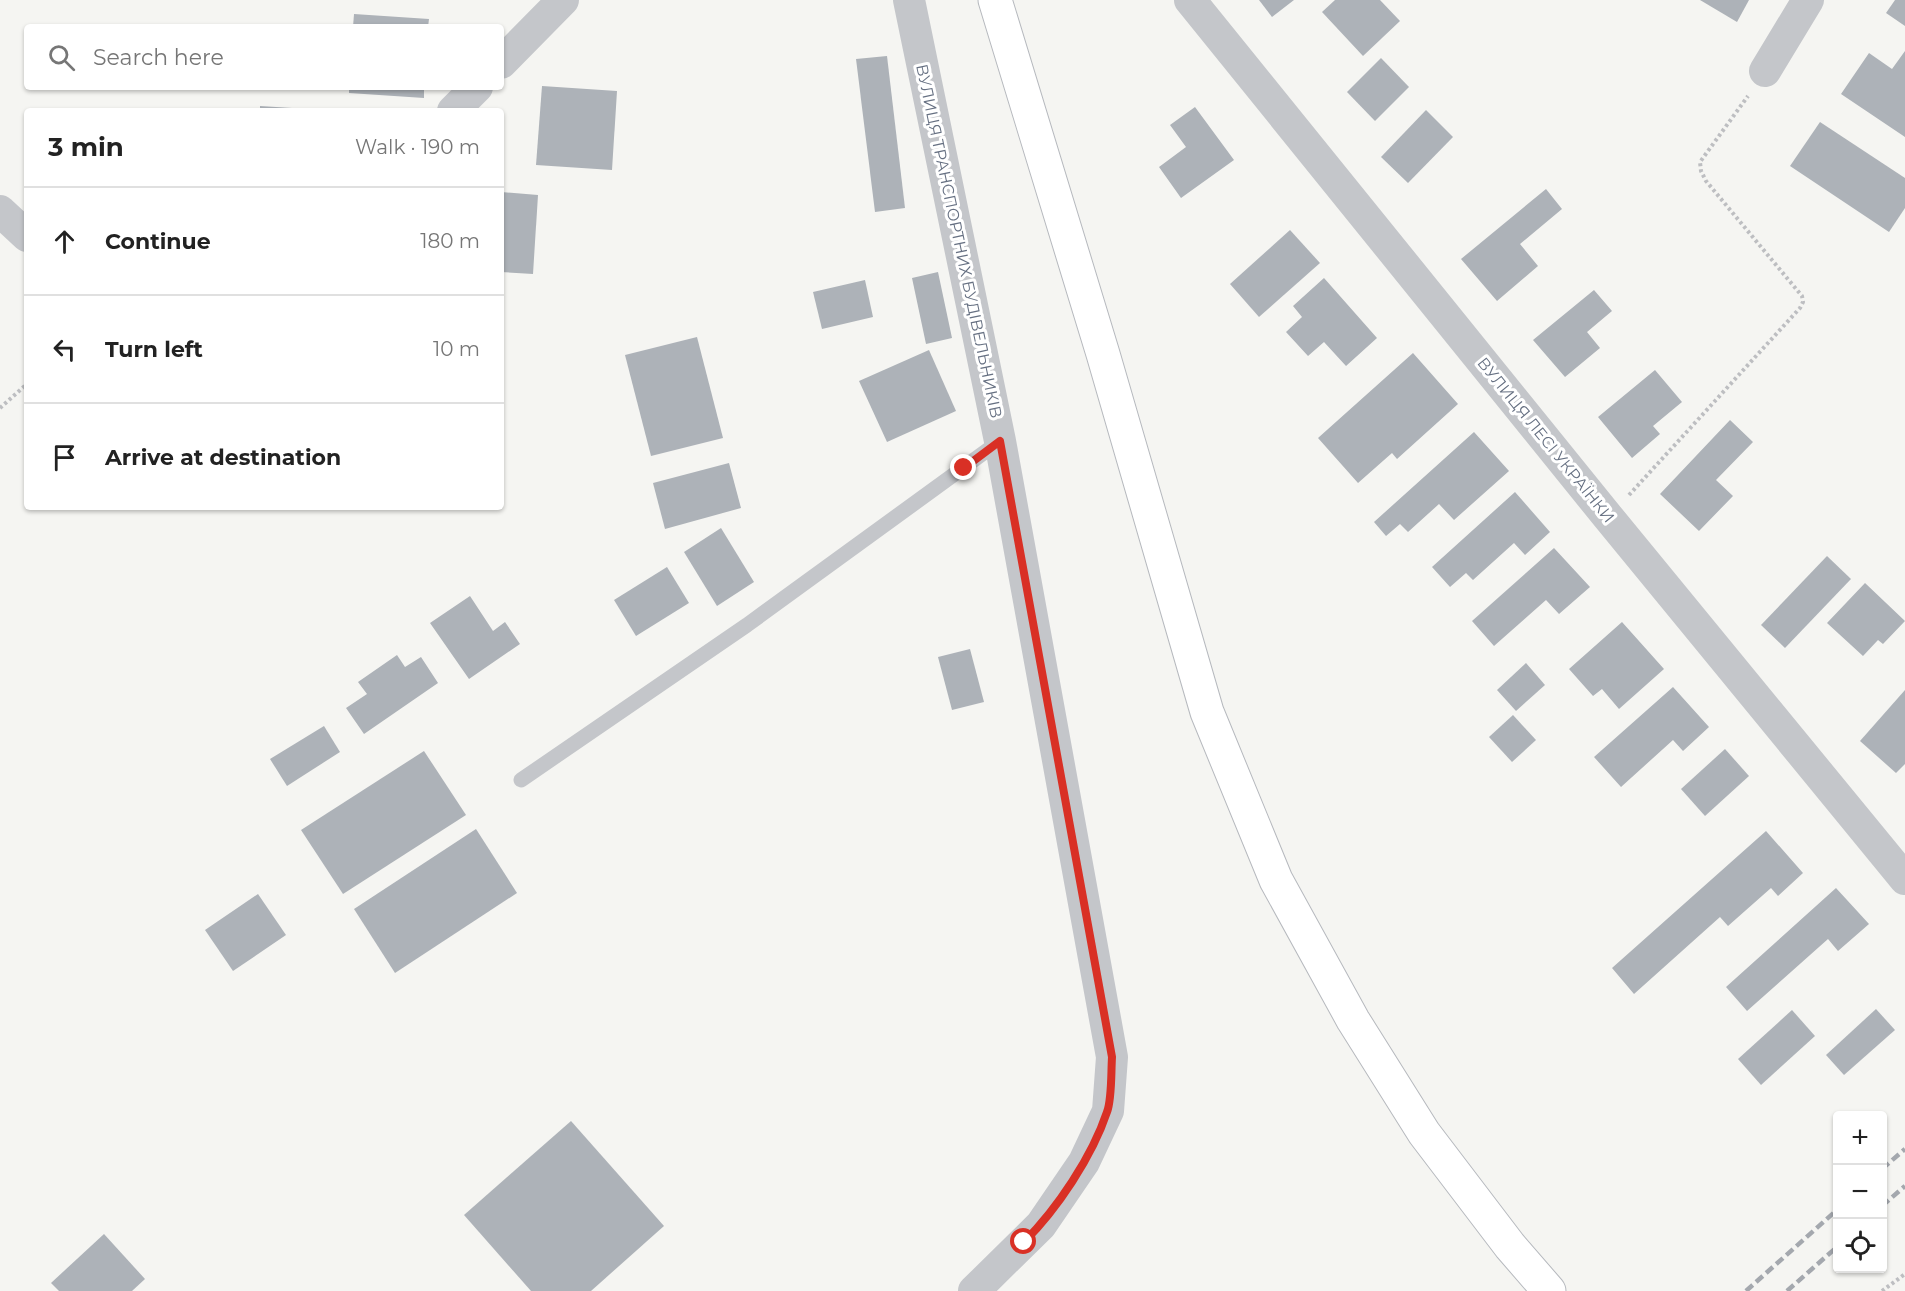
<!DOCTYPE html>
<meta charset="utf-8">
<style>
body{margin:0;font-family:Montserrat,sans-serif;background:#f2f2f2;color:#222}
.controls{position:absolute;right:18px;bottom:18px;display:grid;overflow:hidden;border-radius:6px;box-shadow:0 2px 4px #0004}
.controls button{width:54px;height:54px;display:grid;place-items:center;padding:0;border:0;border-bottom:2px solid #e0e0e0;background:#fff;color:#222;font:30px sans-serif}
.stop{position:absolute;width:18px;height:18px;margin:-14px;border:4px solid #d93025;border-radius:50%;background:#fff}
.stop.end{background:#d93025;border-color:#fff;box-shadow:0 2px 6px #0008}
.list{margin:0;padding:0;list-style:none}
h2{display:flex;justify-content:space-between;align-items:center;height:78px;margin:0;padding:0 24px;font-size:26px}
h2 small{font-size:20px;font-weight:400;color:#767676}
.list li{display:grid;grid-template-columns:39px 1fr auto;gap:18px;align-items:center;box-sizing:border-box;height:108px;padding:0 24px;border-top:2px solid #e0e0e0}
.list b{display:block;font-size:22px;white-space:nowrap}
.list em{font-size:20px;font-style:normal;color:#767676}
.icon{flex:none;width:33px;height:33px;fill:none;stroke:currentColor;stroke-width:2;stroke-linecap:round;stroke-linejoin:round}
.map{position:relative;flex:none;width:1905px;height:1291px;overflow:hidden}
.search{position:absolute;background:#fff;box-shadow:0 2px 4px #0004;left:24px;top:24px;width:480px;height:66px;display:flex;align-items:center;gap:15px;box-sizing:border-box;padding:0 21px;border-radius:6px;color:#767676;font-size:22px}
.panel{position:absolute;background:#fff;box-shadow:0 2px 4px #0004;left:24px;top:108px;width:480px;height:402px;border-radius:6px}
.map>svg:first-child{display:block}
.building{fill:#adb2b8}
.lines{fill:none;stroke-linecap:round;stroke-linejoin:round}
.secondary-casing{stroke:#b6b9be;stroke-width:35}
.path{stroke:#bdbec1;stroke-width:4;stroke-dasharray:3 3;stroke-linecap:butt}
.service{stroke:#c4c6ca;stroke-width:15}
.minor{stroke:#c4c6ca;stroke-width:32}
.secondary{stroke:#fff;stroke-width:33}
.rail{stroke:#a4a8ae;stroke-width:4.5;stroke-dasharray:9 4.5;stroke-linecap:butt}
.route{stroke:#d93025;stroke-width:8}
.labels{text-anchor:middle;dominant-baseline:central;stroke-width:6;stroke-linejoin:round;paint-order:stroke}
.street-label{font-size:16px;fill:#667082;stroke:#fff}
</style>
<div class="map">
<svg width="1905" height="1291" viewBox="0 0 1905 1291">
<rect width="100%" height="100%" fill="#f5f5f2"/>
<g class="building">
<polygon points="1259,0 1294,0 1272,17"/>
<polygon points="1335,0 1380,0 1400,21 1363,56 1322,12"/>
<polygon points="1700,0 1749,0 1737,22"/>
<polygon points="1895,0 1905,0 1905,26 1886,13"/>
<polygon points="354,14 429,19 428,27 353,27"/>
<polygon points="1905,51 1905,137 1841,94 1869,53 1892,69"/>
<polygon points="887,56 905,208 875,212 856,59"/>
<polygon points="1381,58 1409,87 1375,121 1347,92"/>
<polygon points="542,86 617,91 612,170 536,165"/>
<polygon points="349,87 424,87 424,98 349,93"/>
<polygon points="260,106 308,109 308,111 260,111"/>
<polygon points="1195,107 1234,160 1181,198 1159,167 1186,147 1170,125"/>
<polygon points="1426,110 1453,137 1408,183 1381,157"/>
<polygon points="1820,122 1905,178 1905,208 1889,232 1790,166"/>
<polygon points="1546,189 1562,209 1520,244 1538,266 1497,301 1461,259"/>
<polygon points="501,192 538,195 533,274 501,272"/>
<polygon points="1290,230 1320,263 1259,317 1230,284"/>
<polygon points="938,272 952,338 926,344 912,278"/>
<polygon points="1324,278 1377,338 1346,366 1324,342 1308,356 1286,332 1302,317 1293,306"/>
<polygon points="865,280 873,317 822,329 813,292"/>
<polygon points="1594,290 1612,311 1587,332 1600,348 1565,377 1533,340"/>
<polygon points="697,337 723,438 651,456 625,355"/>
<polygon points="929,350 956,411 887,442 859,381"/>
<polygon points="1413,353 1458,404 1397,459 1392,453 1358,483 1318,438"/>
<polygon points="1655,370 1682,402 1653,426 1660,434 1632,458 1598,417"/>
<polygon points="1730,420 1753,442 1716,480 1733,496 1699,531 1660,494"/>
<polygon points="1474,432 1509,471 1454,520 1439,504 1408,532 1400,524 1386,536 1374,522"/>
<polygon points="729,463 741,508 665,529 653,483"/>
<polygon points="1515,492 1550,532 1525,555 1514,543 1473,580 1466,573 1450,587 1432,567"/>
<polygon points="721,528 754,582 717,606 684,552"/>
<polygon points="1554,548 1590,587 1559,614 1546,600 1494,646 1472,621"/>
<polygon points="1827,556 1851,579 1785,648 1761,625"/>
<polygon points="667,567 689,603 636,636 614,600"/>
<polygon points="1865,583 1905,621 1883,644 1878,640 1863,656 1827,623"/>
<polygon points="470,596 493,631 505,622 520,644 469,679 430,623"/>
<polygon points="1622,622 1664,669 1619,709 1602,689 1593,696 1569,669"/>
<polygon points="970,649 984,702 952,710 938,657"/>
<polygon points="397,655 405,667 421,657 438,683 364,734 346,708 367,694 358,682"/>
<polygon points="1526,663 1545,685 1516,711 1497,690"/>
<polygon points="1673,687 1709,727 1683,751 1673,740 1621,787 1594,757"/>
<polygon points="1905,690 1905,764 1896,773 1860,741"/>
<polygon points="1513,715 1536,740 1512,762 1489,737"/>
<polygon points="324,726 340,752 287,786 270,759"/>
<polygon points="1725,749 1749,776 1705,816 1681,789"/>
<polygon points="424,751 466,815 343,894 301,830"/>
<polygon points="476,829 517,893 395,973 354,909"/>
<polygon points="1766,831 1803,873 1778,896 1771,888 1728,926 1720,917 1634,994 1612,968"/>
<polygon points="1836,888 1869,924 1838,951 1828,939 1747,1011 1726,987"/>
<polygon points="258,894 286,935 233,971 205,930"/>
<polygon points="1876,1009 1895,1030 1844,1075 1826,1055"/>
<polygon points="1792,1010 1815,1036 1761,1085 1738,1059"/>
<polygon points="571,1121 664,1226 591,1291 531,1291 464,1215"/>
<polygon points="104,1234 145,1279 132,1291 59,1291 51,1283"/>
</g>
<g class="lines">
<defs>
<polyline id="secondary" points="995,0 1103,354 1207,712 1276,880 1353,1020 1424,1133 1510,1246 1549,1291"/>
</defs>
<use href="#secondary" class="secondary-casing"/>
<g class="path">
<polyline points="0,408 27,384"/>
<polyline points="1629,495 1800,308 1803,302 1802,296 1706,181 1701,171 1700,162 1748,96"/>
<polyline points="1882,1291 1905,1274"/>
</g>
<polyline class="service" points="521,780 747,625 1000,441"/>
<g class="minor">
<polyline points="909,0 1000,441 1112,1057 1108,1111 1084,1162 1041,1225 974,1291"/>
<polyline points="1190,0 1608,517 1905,879"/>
<polyline points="501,63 563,0"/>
<polyline points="1765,71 1808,0"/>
<polyline points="453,111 477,87"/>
<polyline points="0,211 27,236"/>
</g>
<use href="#secondary" class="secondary"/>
<g class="rail">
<polyline points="1882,1169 1905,1149"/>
<polyline points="1882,1206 1905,1186"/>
<polyline points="1746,1291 1838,1209"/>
<polyline points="1787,1291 1838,1246"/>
</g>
</g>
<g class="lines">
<path class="route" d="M 964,468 L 1000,441 L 1112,1057 C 1111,1072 1112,1099 1107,1112 C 1092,1157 1057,1209 1024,1242"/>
</g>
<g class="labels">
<g class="street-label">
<text transform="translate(959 241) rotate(78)">ВУЛИЦЯ ТРАНСПОРТНИХ БУДІВЕЛЬНИКІВ</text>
<text transform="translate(1546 440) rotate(51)">ВУЛИЦЯ ЛЕСІ УКРАЇНКИ</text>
</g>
</g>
</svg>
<div class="controls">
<button>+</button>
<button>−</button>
<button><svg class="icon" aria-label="locate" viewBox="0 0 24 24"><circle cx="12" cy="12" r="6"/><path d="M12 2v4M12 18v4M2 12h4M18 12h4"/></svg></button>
</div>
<div class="stop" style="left:1024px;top:1242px"></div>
<div class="stop end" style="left:964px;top:468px"></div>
<div class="search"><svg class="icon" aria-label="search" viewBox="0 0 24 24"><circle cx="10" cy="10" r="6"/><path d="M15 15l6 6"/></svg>Search here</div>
<section class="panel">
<h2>3 min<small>Walk · 190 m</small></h2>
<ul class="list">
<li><svg class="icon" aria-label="ahead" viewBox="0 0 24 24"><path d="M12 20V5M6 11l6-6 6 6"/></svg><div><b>Continue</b></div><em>180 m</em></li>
<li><svg class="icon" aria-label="left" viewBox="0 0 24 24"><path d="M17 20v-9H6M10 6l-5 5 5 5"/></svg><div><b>Turn left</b></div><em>10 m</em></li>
<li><svg class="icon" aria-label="arrive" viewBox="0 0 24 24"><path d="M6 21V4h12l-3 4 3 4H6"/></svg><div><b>Arrive at destination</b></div></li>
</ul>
</section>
</div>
